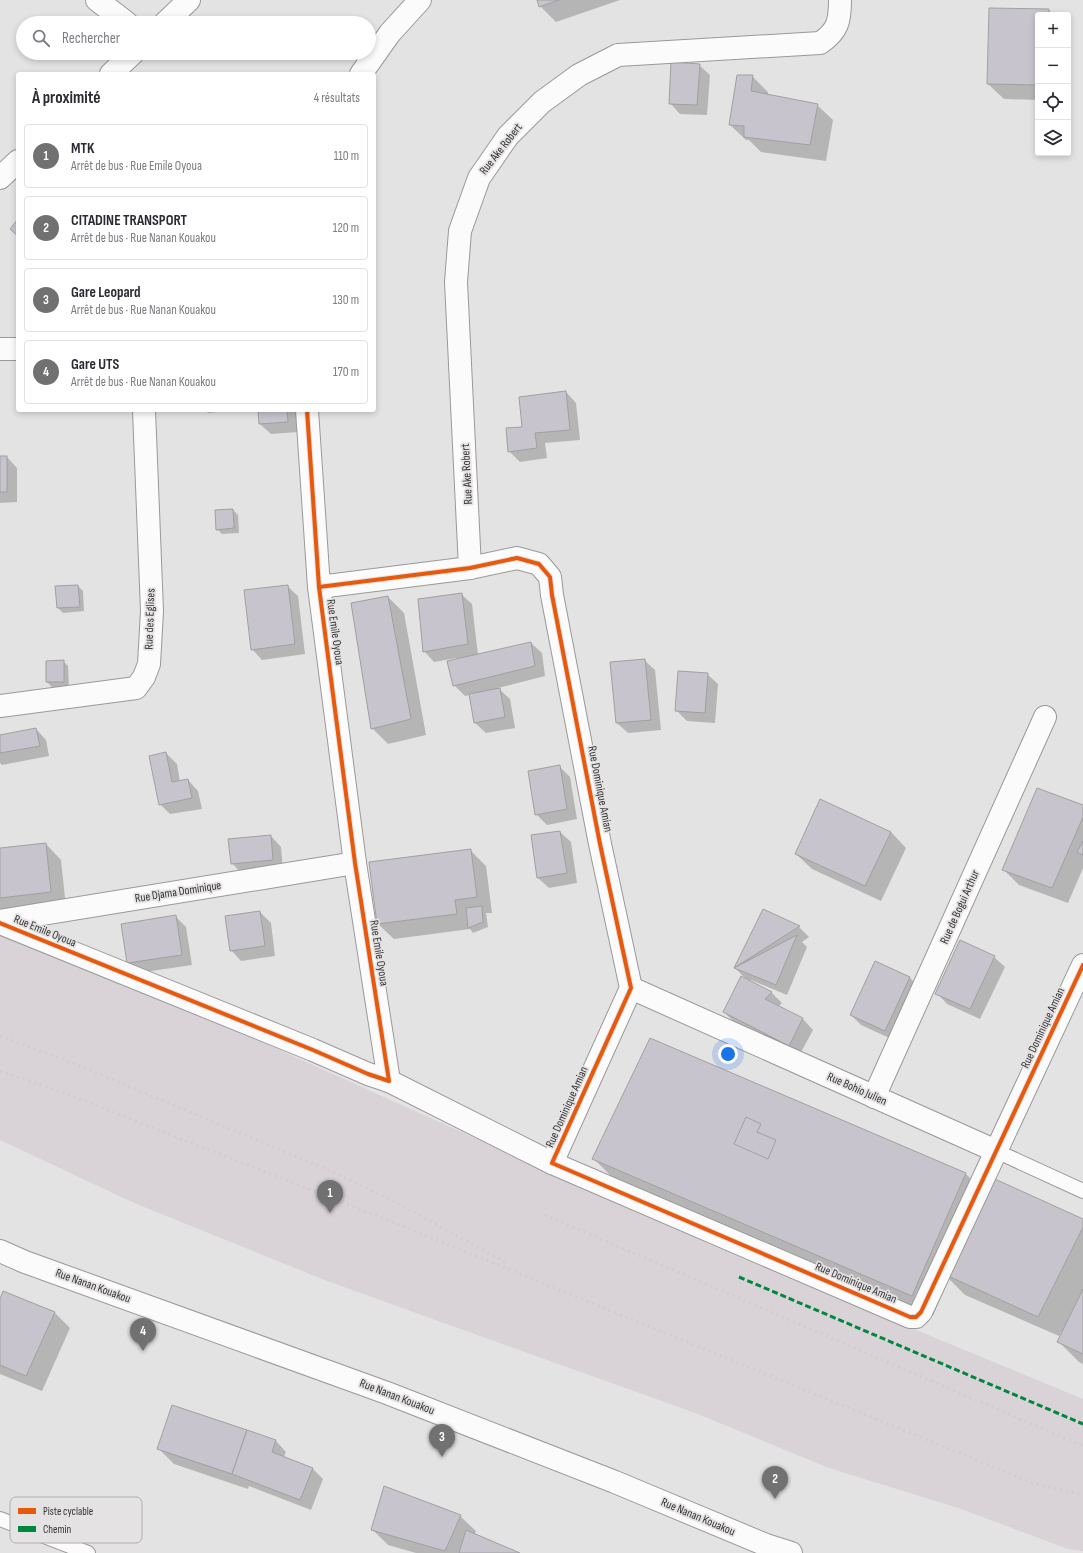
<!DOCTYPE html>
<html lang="fr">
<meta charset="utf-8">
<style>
body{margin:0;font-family:"Sofia Sans Condensed",sans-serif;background:#f2f2f3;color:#2b2b33}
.controls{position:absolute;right:12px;top:12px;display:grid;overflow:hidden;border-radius:4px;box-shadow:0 2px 6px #0003}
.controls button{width:36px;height:36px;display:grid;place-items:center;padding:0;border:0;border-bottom:1px solid #e1e1e2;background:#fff;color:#2b2b33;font:20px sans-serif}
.you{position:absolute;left:728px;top:1054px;width:14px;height:14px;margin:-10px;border:3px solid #fff;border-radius:50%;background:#1a73e8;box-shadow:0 0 0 6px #1a73e833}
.badge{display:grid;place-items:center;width:26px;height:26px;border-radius:50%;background:#727172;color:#fff;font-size:13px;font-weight:700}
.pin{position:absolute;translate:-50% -33px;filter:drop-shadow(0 1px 2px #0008)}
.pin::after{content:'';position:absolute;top:21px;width:14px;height:12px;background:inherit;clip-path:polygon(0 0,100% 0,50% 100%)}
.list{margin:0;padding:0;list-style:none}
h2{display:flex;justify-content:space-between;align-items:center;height:52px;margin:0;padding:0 16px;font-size:17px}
h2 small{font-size:13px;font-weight:400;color:#7c7c81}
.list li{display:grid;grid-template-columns:26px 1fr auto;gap:12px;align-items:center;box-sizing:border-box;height:64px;margin:0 8px 8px;padding:0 8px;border:1px solid #e1e1e2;border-radius:4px}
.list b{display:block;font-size:15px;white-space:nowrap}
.list p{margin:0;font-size:13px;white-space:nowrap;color:#7c7c81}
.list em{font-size:13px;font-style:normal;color:#7c7c81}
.icon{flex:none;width:22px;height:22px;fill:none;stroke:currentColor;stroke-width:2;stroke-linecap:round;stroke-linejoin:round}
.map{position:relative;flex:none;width:1083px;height:1553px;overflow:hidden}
.search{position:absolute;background:#fff;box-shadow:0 2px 6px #0003;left:16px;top:16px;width:360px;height:44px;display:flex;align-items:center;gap:10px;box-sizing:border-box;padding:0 14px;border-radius:22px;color:#7c7c81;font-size:15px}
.panel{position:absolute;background:#fff;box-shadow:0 2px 6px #0003;left:16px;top:72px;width:360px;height:340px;border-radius:4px}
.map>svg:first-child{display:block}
.built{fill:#d9d3d8}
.shadow{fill:#0003}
.building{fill:#c8c4cd;stroke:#a0a0a0}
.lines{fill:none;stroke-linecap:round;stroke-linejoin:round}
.lane-casing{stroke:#9a999a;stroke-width:16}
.street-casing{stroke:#9a999a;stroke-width:24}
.secondary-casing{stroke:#9a999a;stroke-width:24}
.lane{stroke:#fbfbfb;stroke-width:14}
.street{stroke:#fbfbfb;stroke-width:22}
.secondary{stroke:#fbfbfb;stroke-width:22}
.rail{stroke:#cfcece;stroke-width:3;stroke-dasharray:2 4;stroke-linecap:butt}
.quiet{stroke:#00873e;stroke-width:3;stroke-dasharray:6 3;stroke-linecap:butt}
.cycleway-casing{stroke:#e5e2e4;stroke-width:6}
.cycleway{stroke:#e8590c;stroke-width:4}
.labels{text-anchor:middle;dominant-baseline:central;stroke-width:3.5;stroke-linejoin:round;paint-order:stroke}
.street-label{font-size:12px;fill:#353435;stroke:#e5e2e4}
.key{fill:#e5e2e4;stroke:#b0aeb0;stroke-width:1}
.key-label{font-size:11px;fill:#353435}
</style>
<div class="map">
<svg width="1083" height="1553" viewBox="0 0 1083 1553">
<rect width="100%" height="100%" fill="#e4e3e4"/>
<polygon class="built" points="0,931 215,1021 742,1258 1083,1399 1083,1551 1068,1549 958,1508 829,1468 695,1413 327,1281 134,1203 0,1140"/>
<g class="shadow">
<polygon points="538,0 620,0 556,22 540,6"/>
<polygon points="990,9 1049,10 1053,15 1038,15 1038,100 1004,99 988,84"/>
<polygon points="699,65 710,75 707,115 680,114 670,103"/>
<polygon points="752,76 768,92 768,95 817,105 833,120 826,161 761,152 749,140 746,140 730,125"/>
<polygon points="566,392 576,403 580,440 545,443 547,458 520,462 509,451 524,428"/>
<polygon points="205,410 218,410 218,412 208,413"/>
<polygon points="259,410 297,410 298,432 271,434 260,424"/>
<polygon points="0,457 7,457 17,468 17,502 0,503"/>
<polygon points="233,510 238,515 239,533 222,534 217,529"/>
<polygon points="78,586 83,591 84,611 63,613 58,608 57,587"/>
<polygon points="287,586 298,596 305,654 262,660 252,649"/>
<polygon points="461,594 472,604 478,655 531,643 542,653 545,676 498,688 510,699 515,728 486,733 475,723 470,695 465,696 454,685 456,658 434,662 424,651"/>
<polygon points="388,597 404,613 426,735 388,744 372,728"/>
<polygon points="644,660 655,670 661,730 628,733 617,723"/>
<polygon points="63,661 68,666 69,687 52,687 47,682"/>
<polygon points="707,674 718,684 715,723 687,721 676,710"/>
<polygon points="36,729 46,740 49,756 2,765 0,763 0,736"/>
<polygon points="166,753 177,764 180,782 188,780 198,791 202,809 170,814 160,804"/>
<polygon points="560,767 570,777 577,819 547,825 536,814"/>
<polygon points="1083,806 1083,868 1068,903 1019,885 1004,870"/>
<polygon points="560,832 571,842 577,883 549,888 538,878"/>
<polygon points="891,832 906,848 881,901 812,869 796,854"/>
<polygon points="271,836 281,847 283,870 242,874 232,863"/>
<polygon points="46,844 61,860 66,907 0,915 0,849"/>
<polygon points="470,850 486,866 492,913 486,913 488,927 473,933 470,929 394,939 378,924"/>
<polygon points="763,910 799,927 809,937 802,942 807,947 787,995 751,980 750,982 772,993 782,1003 778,1007 803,1019 813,1030 799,1056 734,1022 724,1012 747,980 735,968"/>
<polygon points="260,912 271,923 275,956 241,961 231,950"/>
<polygon points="175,916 186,927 192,965 138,973 128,963"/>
<polygon points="994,957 1005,967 980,1019 947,1004 937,993"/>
<polygon points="875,962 910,978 920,988 896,1041 861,1025 851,1015"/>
<polygon points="651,1040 966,1174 981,1189 1083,1220 1083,1364 1079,1362 1059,1342 1063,1332 1062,1331 1059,1336 965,1295 949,1279 933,1316 614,1179 594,1159"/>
<polygon points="0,1301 55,1313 70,1328 42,1391 0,1374"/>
<polygon points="248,1431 276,1441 286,1452 284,1457 313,1469 323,1479 311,1510 249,1486 248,1489 174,1464 158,1448"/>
<polygon points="460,1516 476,1531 475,1534 518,1553 416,1553 388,1545 372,1529"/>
</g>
<g class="building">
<polygon points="537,0 559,0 539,7"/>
<polygon points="989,8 1049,9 1049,15 1038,15 1038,85 987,84"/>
<polygon points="671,62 700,64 697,105 669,104"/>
<polygon points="737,75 753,75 751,91 818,104 810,145 744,137 744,126 729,125"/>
<polygon points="18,219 18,236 10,229"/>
<polygon points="566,391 570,430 535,433 537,448 508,452 506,428 522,427 519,397"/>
<polygon points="258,410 287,410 288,422 259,424"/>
<rect x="0" y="456" width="7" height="36"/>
<polygon points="233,509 234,528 216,530 215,510"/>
<polygon points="78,585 80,607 57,608 55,586"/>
<polygon points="288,585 295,644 251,650 244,590"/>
<polygon points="462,593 468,644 423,652 418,599"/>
<polygon points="388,596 411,719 371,729 351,603"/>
<polygon points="531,642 535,666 453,686 447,661"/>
<polygon points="645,659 651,720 616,723 610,662"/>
<polygon points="64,660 64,682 46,682 46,661"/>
<polygon points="678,671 708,673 705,713 675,711"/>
<polygon points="500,688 505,717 474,723 469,694"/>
<polygon points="36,728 40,746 0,753 0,735"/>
<polygon points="166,752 172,782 188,779 192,798 159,805 149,756"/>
<polygon points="560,765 567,809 535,815 528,771"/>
<polygon points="1037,788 1083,805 1083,817 1052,888 1002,870"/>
<polygon points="820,799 891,832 865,886 795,854"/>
<polygon points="560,831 567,873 537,878 531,835"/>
<polygon points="271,835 273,860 231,864 228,839"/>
<polygon points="1083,841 1083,855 1077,852"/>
<polygon points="46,843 51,892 0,898 0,848"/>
<polygon points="471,849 477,897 455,900 457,914 377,924 369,862"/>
<polygon points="482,906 483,922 468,928 466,908"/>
<polygon points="763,909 800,926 734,968"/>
<polygon points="260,911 265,946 230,951 225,916"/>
<polygon points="176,915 182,955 127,963 121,924"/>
<polygon points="797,935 776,985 734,968"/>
<polygon points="960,940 995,956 970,1009 935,994"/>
<polygon points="875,961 910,977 885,1031 850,1015"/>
<polygon points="741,976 772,992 765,999 803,1018 789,1046 723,1012"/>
<polygon points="650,1038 966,1173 912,1296 592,1159"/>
<polygon points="746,1117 761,1124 757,1132 776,1140 768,1159 734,1144"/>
<polygon points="986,1175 1083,1219 1083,1227 1038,1317 944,1274"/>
<polygon points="1083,1289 1083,1354 1057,1342"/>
<polygon points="3,1291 55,1312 26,1376 0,1365 0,1299"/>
<polygon points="172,1405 247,1430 232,1474 157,1449"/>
<polygon points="247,1430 276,1440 272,1452 313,1468 300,1500 232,1474"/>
<polygon points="384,1486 461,1515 445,1551 371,1530"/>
<polygon points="466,1530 520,1553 459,1553"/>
</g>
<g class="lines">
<defs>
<g id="lane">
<polyline points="996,1151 1083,1191"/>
<polyline points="0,1519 88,1553"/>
</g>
<g id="street">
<polyline points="97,0 127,23"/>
<polyline points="361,74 390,33 420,0"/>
<polyline points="0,349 18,349"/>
<path d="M 470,568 L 456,282 L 460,231 L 479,178 L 508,136 L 542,102 L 579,75 L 618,55 L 820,43 C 838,31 840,21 840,0"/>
<polyline points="319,587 470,568 517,558 539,564 550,577 552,595 600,844 631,988 552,1163 910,1317 916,1317 921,1312 1083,965"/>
<polyline points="0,706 136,688 144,677 149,664 152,611 144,410"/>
<polyline points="0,921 355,863"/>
<polyline points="0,923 313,1050 368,1074 389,1081 355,863 319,587 307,410"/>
<polyline points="631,988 996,1151"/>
<polyline points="389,1081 552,1163"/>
<polyline points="874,1097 1045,717"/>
<polyline points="0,1251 25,1262 387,1393 615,1482 766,1545 791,1553"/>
</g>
<g id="secondary">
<polyline points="165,23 189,0"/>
<polyline points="111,74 133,53"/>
<polyline points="0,178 18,161"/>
</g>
</defs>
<use href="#lane" class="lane-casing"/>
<use href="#street" class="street-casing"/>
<use href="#secondary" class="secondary-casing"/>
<use href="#lane" class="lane"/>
<use href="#street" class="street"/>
<use href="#secondary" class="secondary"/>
<g class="rail">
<polyline points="0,1036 73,1063 333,1172 399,1204 507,1263"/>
<polyline points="0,1071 62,1092 405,1227 1033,1483 1083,1495"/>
<polyline points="545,1215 1083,1446"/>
</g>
<polyline class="quiet" points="739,1277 1083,1424"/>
<defs>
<g id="cycleway">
<polyline points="319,587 470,568 517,558 539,564 550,577 552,595 600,844 631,988 552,1163 910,1317 916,1317 921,1312 1083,965"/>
<polyline points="0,923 313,1050 368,1074 389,1081 355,863 319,587 307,410"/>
</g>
</defs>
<use href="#cycleway" class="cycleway-casing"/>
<use href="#cycleway" class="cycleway"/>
</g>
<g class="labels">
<g class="street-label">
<text transform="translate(501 149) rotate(-52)">Rue Ake Robert</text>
<text transform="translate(467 474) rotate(-93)">Rue Ake Robert</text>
<text transform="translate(150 619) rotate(-88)">Rue des Eglises</text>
<text transform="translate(335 632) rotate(82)">Rue Emile Oyoua</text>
<text transform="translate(600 789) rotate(79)">Rue Dominique Amian</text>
<text transform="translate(178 892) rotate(-9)">Rue Djama Dominique</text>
<text transform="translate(960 907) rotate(-66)">Rue de Bogui Arthur</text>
<text transform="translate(45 931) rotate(22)">Rue Emile Oyoua</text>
<text transform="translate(379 953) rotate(81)">Rue Emile Oyoua</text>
<text transform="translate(1043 1028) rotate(-65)">Rue Dominique Amian</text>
<text transform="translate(857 1089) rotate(24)">Rue Bohio Julien</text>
<text transform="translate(567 1107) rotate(-66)">Rue Dominique Amian</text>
<text transform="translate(856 1283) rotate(23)">Rue Dominique Amian</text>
<text transform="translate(93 1286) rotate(20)">Rue Nanan Kouakou</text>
<text transform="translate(397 1397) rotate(21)">Rue Nanan Kouakou</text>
<text transform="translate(698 1517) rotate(23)">Rue Nanan Kouakou</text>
</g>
</g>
<rect x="10" y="1497" width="132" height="46" rx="6" class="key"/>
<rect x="18" y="1508" width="18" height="6" fill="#e8590c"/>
<rect x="18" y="1526" width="18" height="6" fill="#00873e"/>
<g class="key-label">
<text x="43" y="1515">Piste cyclable</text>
<text x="43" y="1533">Chemin</text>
</g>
</svg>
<div class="controls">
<button>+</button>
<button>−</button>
<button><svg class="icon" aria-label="locate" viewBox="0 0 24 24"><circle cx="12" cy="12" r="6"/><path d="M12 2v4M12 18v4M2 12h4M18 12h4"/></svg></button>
<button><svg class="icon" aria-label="layers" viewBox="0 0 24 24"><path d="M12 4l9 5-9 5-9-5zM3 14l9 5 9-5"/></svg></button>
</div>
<div class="you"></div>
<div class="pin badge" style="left:330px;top:1213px">1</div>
<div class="pin badge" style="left:775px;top:1499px">2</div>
<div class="pin badge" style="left:442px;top:1457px">3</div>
<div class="pin badge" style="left:143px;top:1351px">4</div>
<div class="search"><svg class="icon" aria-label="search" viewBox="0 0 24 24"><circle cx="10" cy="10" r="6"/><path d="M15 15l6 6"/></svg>Rechercher</div>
<section class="panel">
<h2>À proximité<small>4 résultats</small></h2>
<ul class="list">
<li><span class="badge">1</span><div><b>MTK</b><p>Arrêt de bus · Rue Emile Oyoua</p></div><em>110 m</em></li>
<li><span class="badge">2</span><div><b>CITADINE TRANSPORT</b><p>Arrêt de bus · Rue Nanan Kouakou</p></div><em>120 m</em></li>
<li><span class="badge">3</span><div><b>Gare Leopard</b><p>Arrêt de bus · Rue Nanan Kouakou</p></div><em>130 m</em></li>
<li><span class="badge">4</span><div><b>Gare UTS</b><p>Arrêt de bus · Rue Nanan Kouakou</p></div><em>170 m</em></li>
</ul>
</section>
</div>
